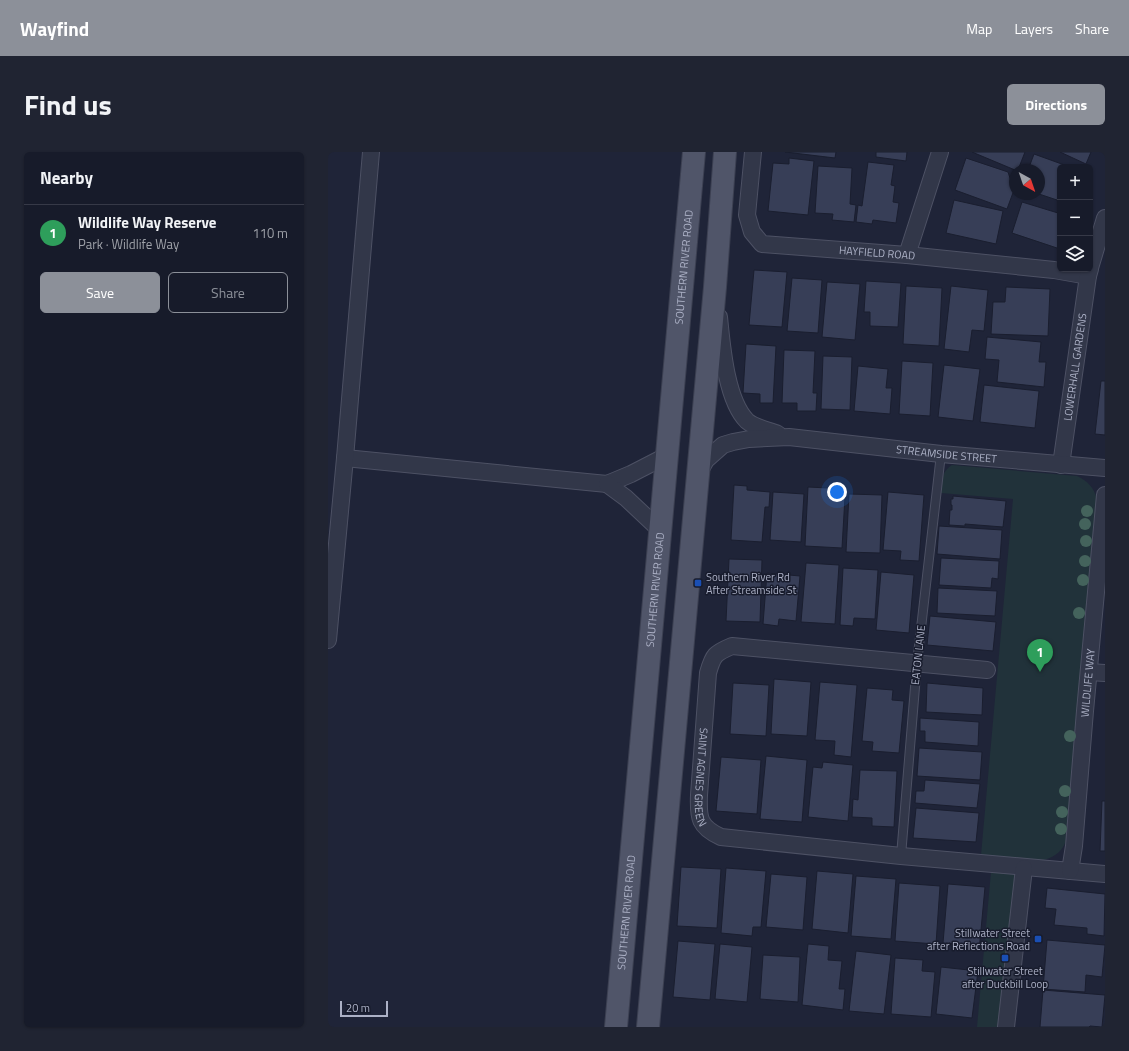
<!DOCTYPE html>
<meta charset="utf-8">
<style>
body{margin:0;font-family:"Titillium Web",sans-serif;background:#202432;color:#f1f3f6}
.controls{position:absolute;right:12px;top:12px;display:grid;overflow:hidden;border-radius:6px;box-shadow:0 1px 3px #0004}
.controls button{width:36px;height:36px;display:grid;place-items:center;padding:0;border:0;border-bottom:1px solid #363947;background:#171b2a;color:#f1f3f6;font:20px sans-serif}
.compass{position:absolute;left:681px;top:12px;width:36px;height:36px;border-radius:50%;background:#171b2a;box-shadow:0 1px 3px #0004;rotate:140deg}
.scale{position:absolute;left:12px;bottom:10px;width:48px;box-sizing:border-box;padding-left:4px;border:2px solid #acb1c6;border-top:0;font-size:11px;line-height:14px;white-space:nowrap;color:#acb1c6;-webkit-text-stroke:3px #181c2d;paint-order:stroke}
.you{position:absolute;left:509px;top:340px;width:14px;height:14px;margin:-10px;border:3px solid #fff;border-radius:50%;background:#1a73e8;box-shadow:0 0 0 6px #1a73e833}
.badge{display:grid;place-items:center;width:26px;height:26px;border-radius:50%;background:#8c9099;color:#fff;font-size:13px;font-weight:700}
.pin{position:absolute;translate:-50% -33px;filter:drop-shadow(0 1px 2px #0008)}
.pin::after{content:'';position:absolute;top:21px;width:14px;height:12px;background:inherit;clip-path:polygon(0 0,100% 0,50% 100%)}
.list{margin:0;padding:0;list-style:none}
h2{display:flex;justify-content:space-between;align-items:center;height:52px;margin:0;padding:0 16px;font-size:17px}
h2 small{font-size:13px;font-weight:400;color:#9ea1a8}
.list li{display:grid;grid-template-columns:26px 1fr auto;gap:12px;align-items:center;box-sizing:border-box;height:56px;padding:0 16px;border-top:1px solid #363947}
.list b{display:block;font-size:15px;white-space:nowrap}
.list p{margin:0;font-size:13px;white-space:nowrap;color:#9ea1a8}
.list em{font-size:13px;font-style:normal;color:#9ea1a8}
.actions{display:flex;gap:8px;padding:12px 16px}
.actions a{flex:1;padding:9px 0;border:1px solid #8c9099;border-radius:6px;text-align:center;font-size:14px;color:#8c9099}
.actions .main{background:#8c9099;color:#fff}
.icon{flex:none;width:22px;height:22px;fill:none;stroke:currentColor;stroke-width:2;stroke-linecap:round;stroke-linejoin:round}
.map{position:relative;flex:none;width:777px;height:875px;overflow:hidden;border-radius:6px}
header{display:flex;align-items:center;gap:24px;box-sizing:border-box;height:56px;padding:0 20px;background:#8c9099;color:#fff}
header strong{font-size:19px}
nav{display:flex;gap:22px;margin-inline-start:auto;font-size:14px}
.intro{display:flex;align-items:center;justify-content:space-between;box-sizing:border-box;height:96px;padding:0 24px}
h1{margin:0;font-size:28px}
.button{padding:10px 18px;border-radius:6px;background:#8c9099;color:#fff;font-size:14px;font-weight:700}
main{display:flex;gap:24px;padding:0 24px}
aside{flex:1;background:#171b2a;border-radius:6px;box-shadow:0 1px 3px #0004}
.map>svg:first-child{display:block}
.green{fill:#21323a}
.building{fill:#373e57;stroke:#1a1e2f}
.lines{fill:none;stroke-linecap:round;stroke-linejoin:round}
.service-casing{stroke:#4d5164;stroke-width:10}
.minor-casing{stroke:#4d5164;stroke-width:18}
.primary-casing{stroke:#3c4052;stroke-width:24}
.service{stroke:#323749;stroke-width:8}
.minor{stroke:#323749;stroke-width:16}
.primary{stroke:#505569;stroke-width:22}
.tree{fill:#44635c}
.transit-dot{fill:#1a4fb4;stroke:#181c2d;stroke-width:1.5}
.labels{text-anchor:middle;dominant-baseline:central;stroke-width:3;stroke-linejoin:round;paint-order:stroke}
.street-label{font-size:11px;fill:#acb1c6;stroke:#181c2d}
.poi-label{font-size:11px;fill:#acb1c6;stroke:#181c2d;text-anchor:start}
</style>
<header>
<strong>Wayfind</strong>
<nav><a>Map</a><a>Layers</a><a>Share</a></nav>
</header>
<div class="intro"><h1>Find us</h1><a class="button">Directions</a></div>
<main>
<aside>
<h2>Nearby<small></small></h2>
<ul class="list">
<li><span class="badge" style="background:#2e9e5b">1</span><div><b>Wildlife Way Reserve</b><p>Park · Wildlife Way</p></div><em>110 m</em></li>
</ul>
<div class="actions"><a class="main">Save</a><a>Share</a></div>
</aside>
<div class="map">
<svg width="777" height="875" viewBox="0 0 777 875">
<rect width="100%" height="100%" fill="#1f2438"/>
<g class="green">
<path d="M 624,313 L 749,324 C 760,329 766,336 769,347 L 739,685 C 736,698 728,705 715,708 L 653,703 L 685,347 L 613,341 C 614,329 613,320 624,313 Z"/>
<polygon points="663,720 687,721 673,875 649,875"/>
</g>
<g class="building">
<polygon points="457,0 508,0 507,6"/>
<polygon points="548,0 579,0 578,9 548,5"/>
<polygon points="644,0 697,0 690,18 687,18"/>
<polygon points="732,0 763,0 758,12"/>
<polygon points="706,2 742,15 732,15 732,49 711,42 711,18 700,18"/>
<polygon points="461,6 486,9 480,63 440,59 445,11 461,12"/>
<polygon points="638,6 680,20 686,38 679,57 627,38"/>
<polygon points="540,10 566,13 563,33 567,34 565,50 571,51 568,71 545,68 544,72 528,70 530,53 534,54"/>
<polygon points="490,14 524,16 522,52 528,53 526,70 504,68 505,62 487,61"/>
<polygon points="626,48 675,59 668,92 618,81"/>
<polygon points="694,50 730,61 732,56 732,97 684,81"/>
<polygon points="426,118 459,120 454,175 421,173"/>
<polygon points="464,126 494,128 490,181 459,179"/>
<polygon points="538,129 573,131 570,175 542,174 542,160 536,160"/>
<polygon points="499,130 532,132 527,188 494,185"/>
<polygon points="578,134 614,136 611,194 575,192"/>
<polygon points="623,134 660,138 656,179 644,178 641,200 616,197"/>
<polygon points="678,135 722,137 720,184 663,182 665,150 677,150"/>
<polygon points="659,185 713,190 711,210 718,210 716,235 669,230 671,208 657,207"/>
<polygon points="418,192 448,194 445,251 432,251 432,242 415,241"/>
<polygon points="456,198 487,199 485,241 489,241 488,259 469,259 469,251 454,251"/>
<polygon points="495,204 524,205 522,258 493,257"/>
<polygon points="574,209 605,211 602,264 571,262"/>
<polygon points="616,213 652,217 645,269 610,265"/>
<polygon points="530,214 560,217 558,236 564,236 562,262 526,259"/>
<polygon points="773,229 777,229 777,283 767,282"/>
<polygon points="656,233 711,239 707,276 652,270"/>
<polygon points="406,333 419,334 419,338 442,340 441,355 437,355 434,390 403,388"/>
<polygon points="480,335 500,336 500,345 517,345 514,396 477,394"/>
<polygon points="445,340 476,342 473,390 442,388"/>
<polygon points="560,340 596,343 591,409 572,408 573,399 555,398"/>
<polygon points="521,342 554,343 552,401 518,400"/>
<polygon points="625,344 678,349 675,375 637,372 637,374 621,373 622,358 624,358 624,353 623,353 623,347 625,347"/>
<polygon points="611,374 674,378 672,407 609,402"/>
<polygon points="613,406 671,409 670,427 664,426 663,436 611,433"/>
<polygon points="401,407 434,408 432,470 398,469"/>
<polygon points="478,411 511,413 507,472 473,470"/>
<polygon points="515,416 550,418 547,467 526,466 525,474 512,473"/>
<polygon points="553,420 586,423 581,481 548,478"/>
<polygon points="439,421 472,424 468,469 451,467 450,474 435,472"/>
<polygon points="610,436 669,439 667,464 609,461"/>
<polygon points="602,464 668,470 665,499 599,493"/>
<polygon points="446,527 483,530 479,584 443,582"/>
<polygon points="492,530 529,533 523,605 506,603 507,589 487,588"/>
<polygon points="405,531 441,533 438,584 402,582"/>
<polygon points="599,531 655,536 654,563 598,560"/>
<polygon points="539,536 565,538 564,548 576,549 571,601 544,599 545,590 534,589"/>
<polygon points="592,566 651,570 650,594 597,590 597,579 592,579"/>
<polygon points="591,596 654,600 652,628 589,624"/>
<polygon points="438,604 479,608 474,670 432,667"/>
<polygon points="393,605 433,608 429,662 388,659"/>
<polygon points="495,610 525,613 520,669 480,665 485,615 494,616"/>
<polygon points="532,618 569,619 566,675 544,674 544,666 524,665 525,647 530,648"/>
<polygon points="597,628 652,632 649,656 587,651 588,639 596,639"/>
<polygon points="774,649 777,649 777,699 772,699"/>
<polygon points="588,656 651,661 648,690 585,686"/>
<polygon points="353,715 393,717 389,776 349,774"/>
<polygon points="398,716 438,719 433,775 425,775 424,784 393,781"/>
<polygon points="489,719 525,722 520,781 484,777"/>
<polygon points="443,722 479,725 475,778 438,775"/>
<polygon points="528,724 568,727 563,787 523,784"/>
<polygon points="571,731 612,734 608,792 567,789"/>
<polygon points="620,732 657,735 651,799 629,797 629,792 615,791"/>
<polygon points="719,736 777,742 776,784 759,782 759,776 726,773 728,757 717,756"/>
<polygon points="719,788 777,793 774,825 758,823 757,840 715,837"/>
<polygon points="350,789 387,792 382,848 345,845"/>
<polygon points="392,792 424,795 419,850 387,847"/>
<polygon points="480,792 501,794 500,808 514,809 511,837 517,837 515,858 474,853"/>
<polygon points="528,799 563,803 556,862 521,859"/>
<polygon points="435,803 472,805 470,850 432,847"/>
<polygon points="567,806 595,808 594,819 607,820 603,865 563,862"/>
<polygon points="613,815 650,819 644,866 608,862"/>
<polygon points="715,838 777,843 774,875 762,874 761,875 712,875"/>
</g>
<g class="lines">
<defs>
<polyline id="service" points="573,704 589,511 613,302"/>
<g id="minor">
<path id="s1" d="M 425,0 L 419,63 L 424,80 L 434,92 L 579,103 L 726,118 L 760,124"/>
<polyline points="579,103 612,0"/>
<polyline points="762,116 777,66"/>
<path d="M 391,165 C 394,194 398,248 419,269 C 427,276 440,278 450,282"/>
<polyline points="17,306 279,332 303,322 338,304"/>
<path id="s2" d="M 733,313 L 760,124 L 762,117"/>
<path id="s3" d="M 370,322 L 378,308 L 395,293 L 405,290 L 421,287 L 461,285 L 613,302 L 777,316"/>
<polyline points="279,332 298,346 332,378"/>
<polyline points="0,488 17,306 43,0"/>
<path id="s4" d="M 659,518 L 404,494 C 387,501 385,503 380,521 L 371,643 C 370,666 371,675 393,685 L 573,704 L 777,722"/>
<polyline points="761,520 777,521"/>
<path id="s5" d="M 742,719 L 746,694 L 757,559 L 777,343"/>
<polyline points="678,875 696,716"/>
</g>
<g id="primary">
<path id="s6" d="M 288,875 L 366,0"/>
<polyline points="320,875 387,135 397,0"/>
</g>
</defs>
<use href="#service" class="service-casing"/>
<use href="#minor" class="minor-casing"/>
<use href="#primary" class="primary-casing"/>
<use href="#service" class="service"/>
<use href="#minor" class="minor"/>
<use href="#primary" class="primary"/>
</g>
<g class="tree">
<circle cx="759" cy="359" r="6"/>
<circle cx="757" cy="372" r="6"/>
<circle cx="758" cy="389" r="6"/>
<circle cx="757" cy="409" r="6"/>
<circle cx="755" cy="428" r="6"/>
<circle cx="751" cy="461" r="6"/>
<circle cx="742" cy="584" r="6"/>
<circle cx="737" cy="639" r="6"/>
<circle cx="734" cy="660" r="6"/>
<circle cx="733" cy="677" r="6"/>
</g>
<g class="transit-dot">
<rect x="366" y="427" width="8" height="8" rx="2"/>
<rect x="706" y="783" width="8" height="8" rx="2"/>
<rect x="673" y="802" width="8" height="8" rx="2"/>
</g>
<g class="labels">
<g class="street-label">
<text stroke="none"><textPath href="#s1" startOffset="212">HAYFIELD ROAD</textPath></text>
<text stroke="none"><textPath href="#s6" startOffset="763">SOUTHERN RIVER ROAD</textPath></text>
<text stroke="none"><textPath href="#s2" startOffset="99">LOWERHALL GARDENS</textPath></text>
<text stroke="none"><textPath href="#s3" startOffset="264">STREAMSIDE STREET</textPath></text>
<text stroke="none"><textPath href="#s6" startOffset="439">SOUTHERN RIVER ROAD</textPath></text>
<text transform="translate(590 503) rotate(-84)">EATON LANE</text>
<text stroke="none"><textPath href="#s5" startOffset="189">WILDLIFE WAY</textPath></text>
<text stroke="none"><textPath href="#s4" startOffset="399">SAINT AGNES GREEN</textPath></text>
<text stroke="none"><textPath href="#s6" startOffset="115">SOUTHERN RIVER ROAD</textPath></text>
</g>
<g class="poi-label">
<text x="378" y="425">Southern River Rd<tspan x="378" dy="13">After Streamside St</tspan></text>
<text x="702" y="781" text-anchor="end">Stillwater Street<tspan x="702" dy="13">after Reflections Road</tspan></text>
<text x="677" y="819" text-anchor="middle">Stillwater Street<tspan x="677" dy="13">after Duckbill Loop</tspan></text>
</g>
</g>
</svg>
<div class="controls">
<button>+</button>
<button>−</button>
<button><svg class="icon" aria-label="layers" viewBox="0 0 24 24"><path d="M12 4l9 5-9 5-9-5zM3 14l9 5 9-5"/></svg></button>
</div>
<svg class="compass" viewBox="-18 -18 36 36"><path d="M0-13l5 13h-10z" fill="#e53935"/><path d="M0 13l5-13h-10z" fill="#9ea1a8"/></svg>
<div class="scale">20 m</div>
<div class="you"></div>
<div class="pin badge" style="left:712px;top:520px;background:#2e9e5b">1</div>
</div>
</main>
